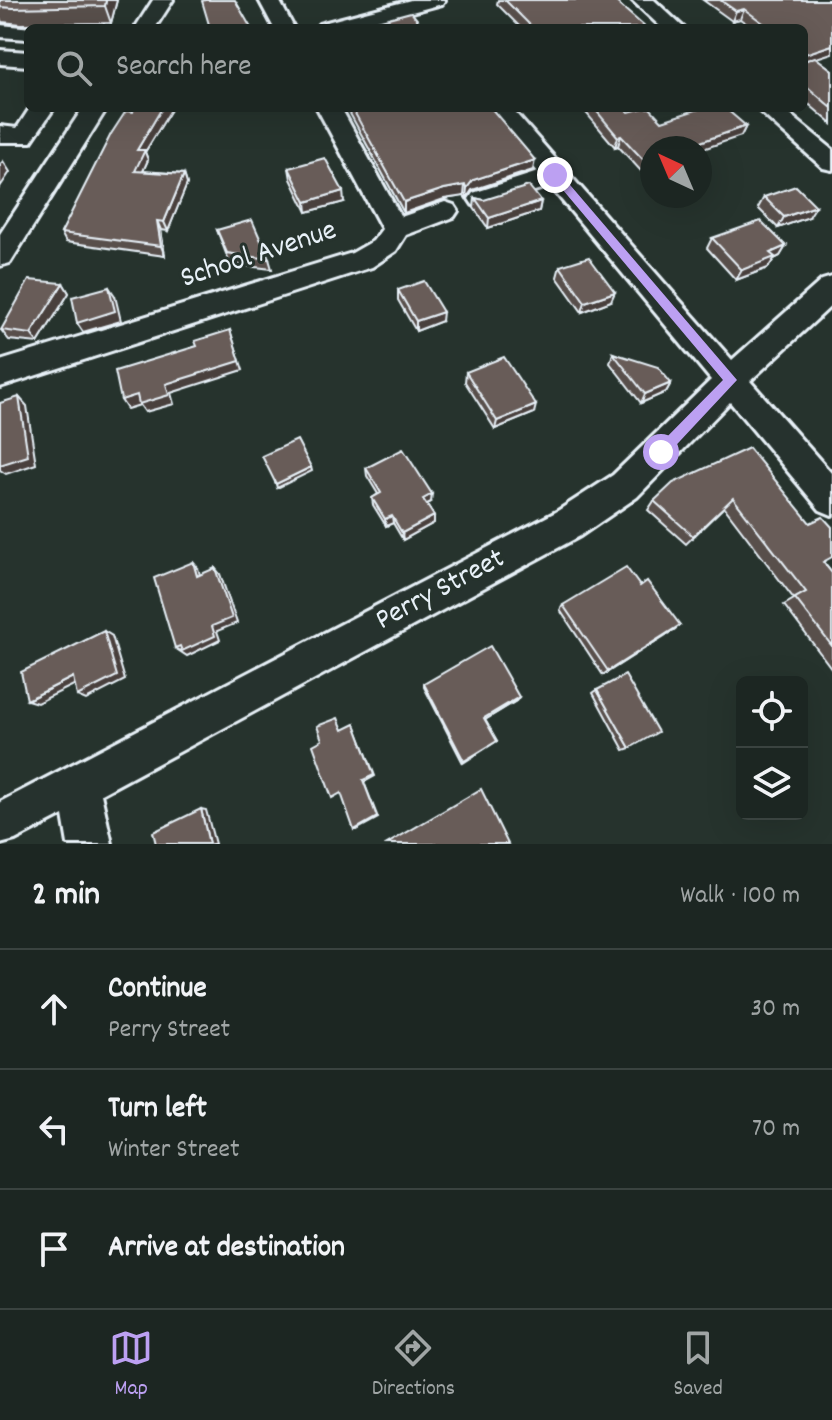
<!DOCTYPE html>
<meta charset="utf-8">
<style>
body{margin:0;font-family:Dekko,sans-serif;background:#29322f;color:#f1f3f6}
.controls{position:absolute;right:24px;bottom:24px;display:grid;overflow:hidden;border-radius:12px;box-shadow:0 8px 32px #0002}
.controls button{width:72px;height:72px;display:grid;place-items:center;padding:0;border:0;border-bottom:2px solid #3a4340;background:#1c2622;color:#f1f3f6;font:40px sans-serif}
.compass{position:absolute;left:640px;top:136px;width:72px;height:72px;border-radius:50%;background:#1c2622;box-shadow:0 8px 32px #0002;rotate:316deg}
.stop{position:absolute;width:24px;height:24px;margin:-18px;border:6px solid #bca0f2;border-radius:50%;background:#fff}
.stop.end{background:#bca0f2;border-color:#fff;box-shadow:0 2px 8px #0008}
.list{margin:0;padding:0;list-style:none}
h2{display:flex;justify-content:space-between;align-items:center;height:104px;margin:0;padding:0 32px;font-size:34px}
h2 small{font-size:26px;font-weight:400;color:#a0a5a5}
.list li{display:grid;grid-template-columns:52px 1fr auto;gap:24px;align-items:center;box-sizing:border-box;height:120px;padding:0 32px;border-top:2px solid #3a4340}
.list b{display:block;font-size:30px;white-space:nowrap}
.list p{margin:0;font-size:26px;white-space:nowrap;color:#a0a5a5}
.list em{font-size:26px;font-style:normal;color:#a0a5a5}
.icon{flex:none;width:44px;height:44px;fill:none;stroke:currentColor;stroke-width:2;stroke-linecap:round;stroke-linejoin:round}
.map{position:relative;flex:none;width:832px;height:844px;overflow:hidden}
.search{position:absolute;background:#1c2622;box-shadow:0 8px 32px #0002;left:24px;right:24px;top:24px;height:88px;display:flex;align-items:center;gap:20px;box-sizing:border-box;padding:0 28px;border-radius:12px;color:#a0a5a5;font-size:30px}
.sheet{height:464px;background:#1c2622}
nav{display:flex;justify-content:space-around;align-items:center;box-sizing:border-box;height:112px;border-top:2px solid #3a4340;background:#1c2622;font-size:22px;color:#a0a5a5}
nav a{display:grid;justify-items:center;gap:4px}
nav .on{color:#bca0f2}
.map>svg:first-child{display:block}
.lines{fill:none;stroke-linecap:round;stroke-linejoin:round}
.minor-casing{stroke:#e8f1f8;stroke-width:6}
.minor{fill:#26332d;fill-rule:evenodd}
.wall{fill:#594f4c;stroke:#e8f1f8;stroke-width:2}
.shaded-wall{fill:#49403e;stroke:#e8f1f8;stroke-width:2}
.building{fill:#685c58;stroke:#e8f1f8;stroke-width:2}
.route{fill:#bca0f2}
.labels{text-anchor:middle;dominant-baseline:central;stroke-width:6;stroke-linejoin:round;paint-order:stroke}
.street-label{font-size:30px;fill:#e8f1f8;stroke:#26332d}
</style>
<div class="map">
<svg width="832" height="844" viewBox="0 0 832 844">
<rect width="100%" height="100%" fill="#26332d"/>
<filter id="ink" filterUnits="userSpaceOnUse"><feTurbulence type="fractalNoise" baseFrequency=".0125" numOctaves="2"/><feDisplacementMap in="SourceGraphic" scale="16" xChannelSelector="R" yChannelSelector="G"/><feConvolveMatrix kernelMatrix="1 2 1 2 8 2 1 2 1" color-interpolation-filters="sRGB"/></filter>
<g filter="url(#ink)">
<g class="lines">
<defs>
<g id="minor">
<polygon points="153,0 173,0 155,28 135,28"/>
<polygon points="259,0 279,0 294,28 274,28"/>
<polygon points="411,0 445,0 442,4 351,28 316,28 319,24"/>
<polygon points="632,0 654,0 684,28 662,28"/>
<polygon points="0,25 33,28 28,28 28,39 0,37"/>
<polygon points="0,50 28,52 28,66 0,64"/>
<polygon points="30,108 54,108 31,142 0,142 0,126 17,128"/>
<polygon points="83,108 107,108 10,263 0,266 0,234"/>
<polygon points="317,108 341,108 401,217 445,202 454,205 458,211 454,217 406,235 396,251 372,267 0,387 0,361 352,253 373,241 382,229"/>
<polygon points="486,108 511,108 732,360 822,280 832,277 832,305 750,381 832,474 832,515 820,510 730,402 637,497 580,536 101,794 112,844 68,844 63,815 15,840 0,844 0,802 556,512 613,475 711,380 550,186 482,208 473,205 469,199 473,193 538,172"/>
<polygon points="756,108 782,108 832,149 832,170 823,168"/>
</g>
</defs>
<use href="#minor" class="minor-casing"/>
<use href="#minor" class="minor"/>
</g>
<g class="wall">
<polygon points="0,0 117,0 111,23 21,24 2,22 0,19"/>
<polygon points="498,0 505,0 646,28 521,28 497,4"/>
<polygon points="703,0 832,0 816,58 832,70 832,124 804,100 804,28 753,28 740,19 732,21"/>
<polygon points="134,108 172,108 145,152 148,160 143,171 184,174 187,184 168,231 161,230 165,256 66,242 61,233"/>
<polygon points="347,108 491,108 533,170 472,190 466,199 464,196 444,199 404,213"/>
<polygon points="582,108 624,108 629,112 662,121 746,126 741,136 652,148 652,183 618,146 615,147"/>
<polygon points="289,168 344,202 307,212 291,179"/>
<polygon points="764,197 809,217 778,228 758,208"/>
<polygon points="475,198 484,200 541,201 539,211 488,228 474,208"/>
<polygon points="217,230 269,259 272,269 230,264"/>
<polygon points="712,238 786,246 780,256 774,259 768,268 736,280 707,248"/>
<polygon points="560,266 611,301 582,312 557,277"/>
<polygon points="63,283 69,293 38,343 9,340 1,330"/>
<polygon points="398,290 442,321 416,331 398,300"/>
<polygon points="613,353 671,383 666,392 641,403 610,363"/>
<polygon points="466,372 534,413 495,429 465,382"/>
<polygon points="749,448 824,563 832,573 832,669 784,605 794,599 724,507 686,544 648,510 654,501"/>
<polygon points="366,468 431,502 427,504 434,516 434,523 403,540 393,523 386,526 373,505 372,498 378,494 367,476"/>
<polygon points="640,586 680,625 603,675 560,610 563,605"/>
<polygon points="424,684 519,697 516,701 485,720 497,741 463,763 424,687"/>
<polygon points="597,690 630,748 624,750 593,693"/>
</g>
<g class="shaded-wall">
<polygon points="106,0 117,0 111,23 105,6"/>
<polygon points="744,9 740,19 732,21 736,11"/>
<polygon points="832,45 832,53 804,62 805,54"/>
<polygon points="162,108 172,108 145,152 148,160 139,180 135,171 137,150"/>
<polygon points="746,126 741,136 700,150 700,148 683,148"/>
<polygon points="621,136 618,146 615,147 618,137"/>
<polygon points="535,160 533,170 472,190 466,199 467,188 473,180"/>
<polygon points="3,161 10,172 0,187 0,166"/>
<polygon points="184,174 187,184 168,231 164,222"/>
<polygon points="465,185 464,196 444,199 404,213 404,202 444,189"/>
<polygon points="343,191 344,202 307,212 306,202"/>
<polygon points="541,201 539,211 488,228 489,218"/>
<polygon points="816,206 809,217 778,228 784,217"/>
<polygon points="157,221 161,230 165,256 161,246"/>
<polygon points="786,246 780,256 774,259 768,268 736,280 742,270 770,253"/>
<polygon points="63,283 69,293 38,343 31,334"/>
<polygon points="109,287 115,296 121,321 83,332 77,323"/>
<polygon points="615,292 611,301 582,312 585,302"/>
<polygon points="443,312 442,321 416,331 416,321"/>
<polygon points="230,330 243,370 171,393 174,404 145,412 140,405 127,409 121,400 166,384"/>
<polygon points="671,383 666,392 641,403 645,394"/>
<polygon points="19,397 27,406 36,464 6,474 0,470 0,465"/>
<polygon points="536,405 534,413 495,429 497,421"/>
<polygon points="311,467 312,471 277,488 276,484"/>
<polygon points="432,494 431,502 423,506 423,499"/>
<polygon points="392,516 393,523 386,526 385,519"/>
<polygon points="434,516 434,523 403,540 402,533"/>
<polygon points="193,562 198,568 202,582 197,576"/>
<polygon points="215,568 220,574 237,623 217,631 220,640 187,656 175,648 212,626"/>
<polygon points="680,625 674,630 603,675 608,671"/>
<polygon points="104,631 112,636 125,680 86,700 77,696"/>
<polygon points="73,677 82,681 37,703 27,700"/>
<polygon points="519,697 516,701 483,721 484,718"/>
<polygon points="356,727 375,776 364,782 378,818 356,830 354,830 363,780"/>
<polygon points="201,809 206,810 215,844 209,844"/>
</g>
<g class="building">
<polygon points="0,0 106,0 105,6 13,8 0,7"/>
<polygon points="205,0 235,0 251,28 210,28 202,1"/>
<polygon points="505,0 614,0 646,28 533,28"/>
<polygon points="720,0 832,0 832,45 805,54 804,28 770,28 744,9 736,11"/>
<polygon points="411,12 424,28 351,28"/>
<polygon points="815,57 832,70 832,108 804,84 804,61"/>
<polygon points="134,108 162,108 137,150 145,150 135,171 184,174 164,222 157,221 161,246 61,233 111,134 126,111 133,112"/>
<polygon points="352,108 491,108 535,160 473,180 467,188 465,185 444,189 404,202"/>
<polygon points="594,108 624,108 629,112 644,108 650,108 662,121 702,108 725,108 746,126 683,148 652,148 652,169 621,136 618,137"/>
<polygon points="325,158 343,191 306,202 289,168"/>
<polygon points="529,186 541,201 489,218 475,198 484,200"/>
<polygon points="796,186 816,206 784,217 764,197"/>
<polygon points="252,220 269,259 227,253 217,230"/>
<polygon points="761,221 786,246 770,253 775,257 742,270 712,238"/>
<polygon points="589,257 615,292 585,302 560,266"/>
<polygon points="29,280 63,283 31,334 1,330"/>
<polygon points="424,281 443,312 416,321 398,290"/>
<polygon points="109,287 115,311 77,323 72,297"/>
<polygon points="230,330 240,361 166,384 169,395 139,404 137,395 121,400 115,371 197,346 195,341"/>
<polygon points="613,353 658,367 671,383 645,394"/>
<polygon points="504,357 536,405 497,421 466,372"/>
<polygon points="19,397 28,456 0,465 0,403"/>
<polygon points="297,440 311,467 276,484 262,456"/>
<polygon points="749,448 810,523 823,517 832,527 832,557 823,562 832,573 832,646 795,598 806,592 733,498 693,536 654,501 673,483"/>
<polygon points="403,449 432,494 423,499 434,516 402,533 392,516 385,519 372,498 381,493 366,468"/>
<polygon points="193,562 197,576 215,568 232,618 212,626 215,636 182,651 180,646 175,648 154,578"/>
<polygon points="626,567 640,586 647,581 680,625 608,671 563,605"/>
<polygon points="104,631 117,676 77,696 73,677 27,700 21,672"/>
<polygon points="490,646 519,697 484,718 497,741 464,761 424,684"/>
<polygon points="625,675 658,732 630,748 597,690"/>
<polygon points="338,718 343,730 355,724 374,775 363,780 377,817 354,830 341,793 332,798 313,745 322,740 317,726"/>
<polygon points="481,789 508,844 387,844"/>
<polygon points="201,809 209,844 156,844 153,832"/>
</g>
</g>
<polygon class="route" points="552,172 559,172 737,380 666,456 656,456 656,448 723,380 552,177"/>
<g class="labels">
<g class="street-label">
<text transform="translate(259 256) rotate(-18)">School Avenue</text>
<text transform="translate(441 591) rotate(-28)">Perry Street</text>
</g>
</g>
</svg>
<div class="controls">
<button><svg class="icon" aria-label="locate" viewBox="0 0 24 24"><circle cx="12" cy="12" r="6"/><path d="M12 2v4M12 18v4M2 12h4M18 12h4"/></svg></button>
<button><svg class="icon" aria-label="layers" viewBox="0 0 24 24"><path d="M12 4l9 5-9 5-9-5zM3 14l9 5 9-5"/></svg></button>
</div>
<svg class="compass" viewBox="-18 -18 36 36"><path d="M0-13l5 13h-10z" fill="#e53935"/><path d="M0 13l5-13h-10z" fill="#a0a5a5"/></svg>
<div class="stop" style="left:661px;top:452px"></div>
<div class="stop end" style="left:555px;top:175px"></div>
<div class="search"><svg class="icon" aria-label="search" viewBox="0 0 24 24"><circle cx="10" cy="10" r="6"/><path d="M15 15l6 6"/></svg>Search here</div>
</div>
<section class="sheet">
<h2>2 min<small>Walk · 100 m</small></h2>
<ul class="list">
<li><svg class="icon" aria-label="ahead" viewBox="0 0 24 24"><path d="M12 20V5M6 11l6-6 6 6"/></svg><div><b>Continue</b><p>Perry Street</p></div><em>30 m</em></li>
<li><svg class="icon" aria-label="left" viewBox="0 0 24 24"><path d="M17 20v-9H6M10 6l-5 5 5 5"/></svg><div><b>Turn left</b><p>Winter Street</p></div><em>70 m</em></li>
<li><svg class="icon" aria-label="arrive" viewBox="0 0 24 24"><path d="M6 21V4h12l-3 4 3 4H6"/></svg><div><b>Arrive at destination</b></div></li>
</ul>
</section>
<nav>
<a class="on"><svg class="icon" aria-label="map" viewBox="0 0 24 24"><path d="M3 6l6-2 6 2 6-2v14l-6 2-6-2-6 2zM9 4v14M15 6v14"/></svg>Map</a>
<a><svg class="icon" aria-label="directions" viewBox="0 0 24 24"><path d="M12 3l9 9-9 9-9-9zM9 14v-3h6M13 9l2 2-2 2"/></svg>Directions</a>
<a><svg class="icon" aria-label="saved" viewBox="0 0 24 24"><path d="M7 4h10v16l-5-4-5 4z"/></svg>Saved</a>
</nav>
